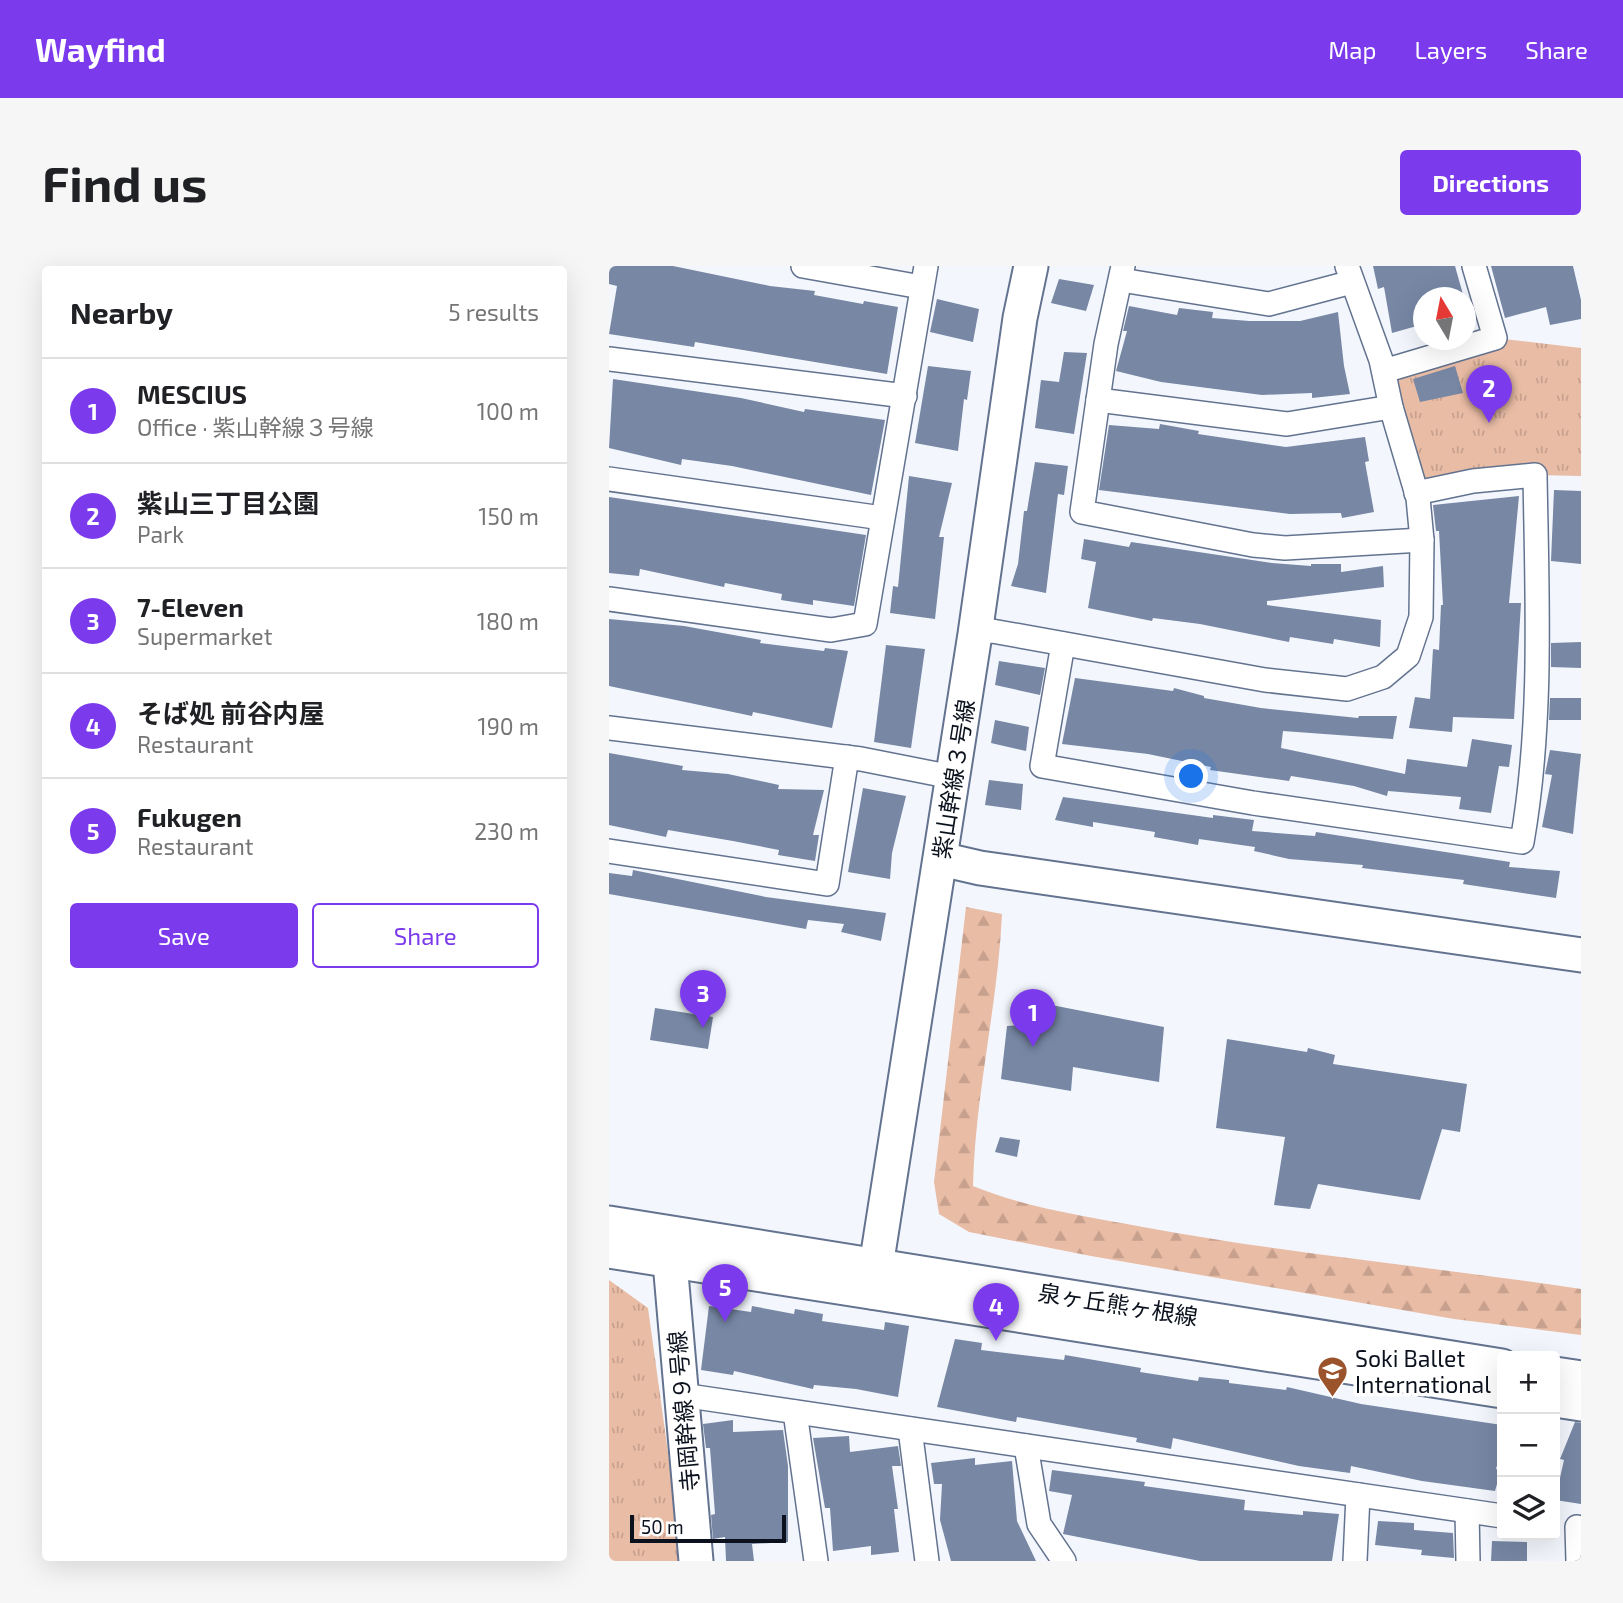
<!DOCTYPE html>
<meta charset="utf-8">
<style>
body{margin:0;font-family:"Exo 2","Noto Sans JP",sans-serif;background:#f6f6f6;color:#202124}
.controls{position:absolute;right:21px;bottom:21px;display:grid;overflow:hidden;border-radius:7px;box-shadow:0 7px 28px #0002}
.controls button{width:63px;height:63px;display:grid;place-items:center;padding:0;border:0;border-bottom:2px solid #e0e0e0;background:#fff;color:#202124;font:35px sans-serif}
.compass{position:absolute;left:804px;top:21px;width:63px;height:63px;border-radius:50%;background:#fff;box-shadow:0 7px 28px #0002;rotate:350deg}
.scale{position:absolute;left:21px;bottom:18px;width:156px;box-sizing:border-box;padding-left:7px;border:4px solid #0c121d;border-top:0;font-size:19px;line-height:24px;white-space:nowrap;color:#0c121d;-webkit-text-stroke:5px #fff;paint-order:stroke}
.you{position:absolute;left:583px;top:511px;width:24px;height:24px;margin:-18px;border:5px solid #fff;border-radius:50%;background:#1a73e8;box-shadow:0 0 0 10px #1a73e833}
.badge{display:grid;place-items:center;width:46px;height:46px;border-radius:50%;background:#7c3aed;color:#fff;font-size:23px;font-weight:700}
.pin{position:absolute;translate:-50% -58px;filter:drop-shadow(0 2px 4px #0008)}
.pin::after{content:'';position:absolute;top:37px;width:24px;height:21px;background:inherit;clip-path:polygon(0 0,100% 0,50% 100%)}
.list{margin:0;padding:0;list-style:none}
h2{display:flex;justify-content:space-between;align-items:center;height:91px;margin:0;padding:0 28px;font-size:30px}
h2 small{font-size:23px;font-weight:400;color:#757577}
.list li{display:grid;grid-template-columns:46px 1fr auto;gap:21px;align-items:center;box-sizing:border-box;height:105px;padding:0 28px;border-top:2px solid #e0e0e0}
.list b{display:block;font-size:26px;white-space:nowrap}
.list p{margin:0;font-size:23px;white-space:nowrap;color:#757577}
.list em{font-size:23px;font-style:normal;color:#757577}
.actions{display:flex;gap:14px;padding:21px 28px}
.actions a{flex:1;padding:16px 0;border:2px solid #7c3aed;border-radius:7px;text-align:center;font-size:24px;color:#7c3aed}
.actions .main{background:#7c3aed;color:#fff}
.icon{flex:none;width:38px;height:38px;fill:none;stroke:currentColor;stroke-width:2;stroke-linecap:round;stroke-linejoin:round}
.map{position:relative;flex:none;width:972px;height:1295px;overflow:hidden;border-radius:7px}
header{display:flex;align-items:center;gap:42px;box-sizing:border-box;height:98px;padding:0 35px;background:#7c3aed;color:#fff}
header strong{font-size:33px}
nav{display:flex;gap:38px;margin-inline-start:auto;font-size:24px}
.intro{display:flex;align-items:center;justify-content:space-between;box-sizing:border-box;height:168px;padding:0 42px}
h1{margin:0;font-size:49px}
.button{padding:18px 32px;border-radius:7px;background:#7c3aed;color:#fff;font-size:24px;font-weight:700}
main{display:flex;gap:42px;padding:0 42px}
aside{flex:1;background:#fff;border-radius:7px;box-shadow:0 7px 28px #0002}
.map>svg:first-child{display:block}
.forest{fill:url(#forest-firs)}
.park{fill:url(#park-tufts)}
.building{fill:#7787a4}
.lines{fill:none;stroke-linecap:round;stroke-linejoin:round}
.street-casing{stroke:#63738f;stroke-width:26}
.secondary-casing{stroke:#63738f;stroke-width:37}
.street{stroke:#fff;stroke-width:23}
.secondary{stroke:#fff;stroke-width:33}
.labels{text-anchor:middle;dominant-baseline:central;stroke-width:7;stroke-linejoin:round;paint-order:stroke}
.street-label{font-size:23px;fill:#0c121d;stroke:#fff}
.poi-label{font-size:23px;fill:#0c121d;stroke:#fff;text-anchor:start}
</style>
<header>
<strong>Wayfind</strong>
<nav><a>Map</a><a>Layers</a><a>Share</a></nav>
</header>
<div class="intro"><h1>Find us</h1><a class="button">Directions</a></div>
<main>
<aside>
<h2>Nearby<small>5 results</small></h2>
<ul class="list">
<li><span class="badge">1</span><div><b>MESCIUS</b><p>Office · 紫山幹線３号線</p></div><em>100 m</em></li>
<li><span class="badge">2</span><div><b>紫山三丁目公園</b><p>Park</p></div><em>150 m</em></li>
<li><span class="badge">3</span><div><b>7-Eleven</b><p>Supermarket</p></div><em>180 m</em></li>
<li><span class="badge">4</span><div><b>そば処 前谷内屋</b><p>Restaurant</p></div><em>190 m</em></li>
<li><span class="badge">5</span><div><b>Fukugen</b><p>Restaurant</p></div><em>230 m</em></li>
</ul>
<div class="actions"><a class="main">Save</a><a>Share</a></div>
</aside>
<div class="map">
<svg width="972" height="1295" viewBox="0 0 972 1295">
<defs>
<pattern id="forest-firs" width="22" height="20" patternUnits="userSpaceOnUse" patternTransform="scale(1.75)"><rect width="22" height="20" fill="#e9bca5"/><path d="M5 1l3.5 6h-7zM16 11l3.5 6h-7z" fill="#c7a18e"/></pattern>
<pattern id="park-tufts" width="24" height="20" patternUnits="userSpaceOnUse" patternTransform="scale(1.75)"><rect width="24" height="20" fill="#e9bca5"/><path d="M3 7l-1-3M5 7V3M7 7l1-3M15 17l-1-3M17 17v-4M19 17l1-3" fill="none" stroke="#c7a18e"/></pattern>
</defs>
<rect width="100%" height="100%" fill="#f3f7fd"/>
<path class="forest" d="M 357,641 L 393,648 C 389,739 366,828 364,920 C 418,942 476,950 534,961 C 679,988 826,1001 972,1023 L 972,1069 L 845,1053 L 482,990 L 360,966 L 330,948 L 325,916 Z"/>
<g class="park">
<polygon points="886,72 972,82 972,210 926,209 807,227 775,105"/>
<polygon points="0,1014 39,1042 74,1295 0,1295"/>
</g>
<g class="building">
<polygon points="0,0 64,0 161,20 206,25 205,29 254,38 255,35 289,41 278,108 86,76 85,81 0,68 8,20 0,18"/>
<polygon points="764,0 846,0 855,32 815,32 815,58 783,67 775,21 769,23"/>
<polygon points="882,0 964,0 972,34 972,53 941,59 937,41 896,52"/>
<polygon points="450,13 485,19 477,45 442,37"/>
<polygon points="328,33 370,43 364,76 321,66"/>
<polygon points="520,40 568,49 570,42 604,46 603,52 640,55 691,55 729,46 735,100 741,128 703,132 703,127 653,129 552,116 507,105 518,65 514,65"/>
<polygon points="455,86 478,87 465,168 426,162 432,114 450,116"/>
<polygon points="319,100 362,105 358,134 355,133 349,185 306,177"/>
<polygon points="846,100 854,127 811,136 804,113"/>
<polygon points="4,113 132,132 195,146 196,143 276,154 262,229 123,200 73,193 72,199 0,182"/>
<polygon points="551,158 590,165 589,168 677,181 756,171 760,195 756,196 765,246 733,252 732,247 681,248 490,224 500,159 550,163"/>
<polygon points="426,196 459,200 455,229 449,228 437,327 402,320 409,298 415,245 418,245"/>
<polygon points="300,210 343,217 330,271 335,271 326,353 281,347 284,320 289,321"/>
<polygon points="945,224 972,225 972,298 942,295"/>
<polygon points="910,230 900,337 912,337 905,453 844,451 843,466 800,462 806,431 821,433 824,383 830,384 832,339 834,339 830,265 827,265 824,239"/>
<polygon points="0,231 257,269 245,340 204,334 204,339 172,334 173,328 116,317 115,321 31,303 30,310 0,307"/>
<polygon points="475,273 520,281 522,276 556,281 663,297 702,300 702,298 732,298 732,306 774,300 775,321 658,335 658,339 772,354 771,381 725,373 724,378 681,371 680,376 591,358 544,352 543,355 479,342 487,296 472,293"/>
<polygon points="0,353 75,360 152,374 151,377 215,385 216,382 239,385 223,462 144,446 143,450 0,420"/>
<polygon points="972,376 972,402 942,401 942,377"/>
<polygon points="277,379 316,383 302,482 265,476"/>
<polygon points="390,395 436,402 431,429 386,419"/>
<polygon points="466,412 564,425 565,422 595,430 595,432 652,442 749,452 750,450 788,450 784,473 674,465 672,482 796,508 798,493 858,501 863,473 903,479 900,501 890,500 882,547 850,543 852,531 779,525 778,530 745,520 682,510 680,515 601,504 602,501 539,488 453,478"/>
<polygon points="941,432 972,432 972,454 940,454"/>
<polygon points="386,454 420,461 417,485 382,477"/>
<polygon points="941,484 972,488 964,568 933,561 943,509 936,508"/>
<polygon points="0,487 74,500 73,504 119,508 170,519 169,523 215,524 204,569 210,569 206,595 169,589 170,584 124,575 59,564 57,571 0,559"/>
<polygon points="380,514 414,518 412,544 376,539"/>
<polygon points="254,522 297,530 283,587 281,613 239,606"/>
<polygon points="454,531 604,552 604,549 645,554 643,565 706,570 707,566 901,596 900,601 951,605 947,632 854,618 855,614 753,602 754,599 680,593 645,585 646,581 590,573 589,579 545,571 546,566 484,556 484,561 446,554"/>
<polygon points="24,604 157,631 277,647 272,675 232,666 235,658 199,654 197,663 0,628 0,607 23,610"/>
<polygon points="422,735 555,761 550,816 464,801 462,825 392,813 398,760 415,759"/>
<polygon points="46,742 104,751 99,783 41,774"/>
<polygon points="618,773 698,786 699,782 726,789 724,798 858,818 851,866 833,863 811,934 709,918 701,943 665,939 676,871 607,862"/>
<polygon points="391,871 411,874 408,891 386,886"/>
<polygon points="100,1040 142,1046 143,1040 185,1048 186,1043 214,1048 213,1055 275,1064 276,1056 300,1060 289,1131 247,1123 205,1119 204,1123 125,1105 124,1109 92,1104"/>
<polygon points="346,1073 373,1077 372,1084 455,1094 456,1089 532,1102 531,1106 589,1115 590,1111 620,1114 620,1117 677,1124 678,1121 752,1138 893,1159 893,1181 887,1203 892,1204 886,1225 813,1215 742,1200 741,1207 690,1200 564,1172 562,1183 527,1176 528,1172 408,1151 407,1156 328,1141"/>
<polygon points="124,1154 124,1166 174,1164 179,1200 179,1276 143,1278 145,1295 117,1295 116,1271 104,1273 102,1249 106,1248 101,1182 97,1182 94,1158"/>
<polygon points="966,1156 972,1157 972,1238 946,1234 955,1194 951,1193"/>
<polygon points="240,1170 241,1186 289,1180 292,1200 283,1200 289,1243 285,1243 290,1286 262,1289 262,1280 224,1285 221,1242 216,1242 204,1172"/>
<polygon points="366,1192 366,1199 403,1195 408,1255 427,1295 342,1295 331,1254 333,1218 325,1218 322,1197"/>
<polygon points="443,1204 536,1216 535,1220 636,1234 635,1244 694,1249 694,1245 730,1248 723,1295 591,1295 454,1268 463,1229 440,1225"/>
<polygon points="769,1255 805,1257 805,1264 844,1267 845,1292 812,1289 813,1284 766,1279"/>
<polygon points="883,1275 918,1276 918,1295 882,1295"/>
</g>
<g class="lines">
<defs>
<g id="street">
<polyline points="194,0 312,21"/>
<polyline points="514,0 497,78 473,246 644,279 676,282 813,274"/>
<polyline points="512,14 660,38 743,16"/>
<polyline points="0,93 296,130"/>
<polyline points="775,105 886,72 865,0"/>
<polyline points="489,134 678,158 782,141"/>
<polyline points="0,213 273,252"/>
<polyline points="0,333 222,364 256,358 317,0"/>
<polyline points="366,368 383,365 656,414 738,423 774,411 799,390 812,351 813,274 809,232 782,141 772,94 738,0"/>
<path d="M 454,378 L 433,500 L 644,537 L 913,576 C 934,456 928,331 926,209 L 864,215 L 807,227"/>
<polyline points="0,462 252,493 343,511"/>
<polyline points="0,585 218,618 238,491"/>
<polyline points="73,1129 893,1250"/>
<polyline points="186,1146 207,1295"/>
<polyline points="301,1163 318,1295"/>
<polyline points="417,1180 430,1258 455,1295"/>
<polyline points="858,1245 859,1295"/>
<polyline points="968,1261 969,1295"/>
<polyline points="746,1295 749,1229"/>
</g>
<g id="secondary">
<polyline points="332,593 371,602 972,689"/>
<polyline points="0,957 893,1100"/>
<polyline points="0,985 893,1125"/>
<polyline points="61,996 87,1295"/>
<polyline points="263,1026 366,368 411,52 422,0"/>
<polyline points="946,1108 972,1112"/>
<polyline points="946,1134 972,1138"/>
</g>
</defs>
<use href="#street" class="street-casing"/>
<use href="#secondary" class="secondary-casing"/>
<use href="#street" class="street"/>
<use href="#secondary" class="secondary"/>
</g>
<defs>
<symbol id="school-pin" viewBox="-11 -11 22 30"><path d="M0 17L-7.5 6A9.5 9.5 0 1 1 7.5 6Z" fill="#9a532b" stroke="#fff"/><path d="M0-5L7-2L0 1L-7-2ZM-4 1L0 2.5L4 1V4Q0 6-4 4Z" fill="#fff"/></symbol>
</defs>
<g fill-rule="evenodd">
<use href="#school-pin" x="706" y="1088" width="35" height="47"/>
</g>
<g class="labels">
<g class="street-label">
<text transform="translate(344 513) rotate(-81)">紫山幹線３号線</text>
<text transform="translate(509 1038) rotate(9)">泉ヶ丘熊ヶ根線</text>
<text transform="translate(74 1145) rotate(-95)">寺岡幹線９号線</text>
</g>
<g class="poi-label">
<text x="746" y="1092">Soki Ballet<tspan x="746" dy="26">International</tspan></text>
</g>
</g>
</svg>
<div class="controls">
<button>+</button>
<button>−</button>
<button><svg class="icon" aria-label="layers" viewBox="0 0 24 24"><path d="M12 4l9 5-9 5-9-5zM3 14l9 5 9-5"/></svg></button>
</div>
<svg class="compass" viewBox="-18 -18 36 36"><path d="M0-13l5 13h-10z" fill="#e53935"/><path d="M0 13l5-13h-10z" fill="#757577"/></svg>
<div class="scale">50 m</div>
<div class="you"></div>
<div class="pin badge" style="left:424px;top:781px">1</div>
<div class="pin badge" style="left:880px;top:157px">2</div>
<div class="pin badge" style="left:94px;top:762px">3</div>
<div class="pin badge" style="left:387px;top:1075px">4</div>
<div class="pin badge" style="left:116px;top:1056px">5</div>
</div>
</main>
